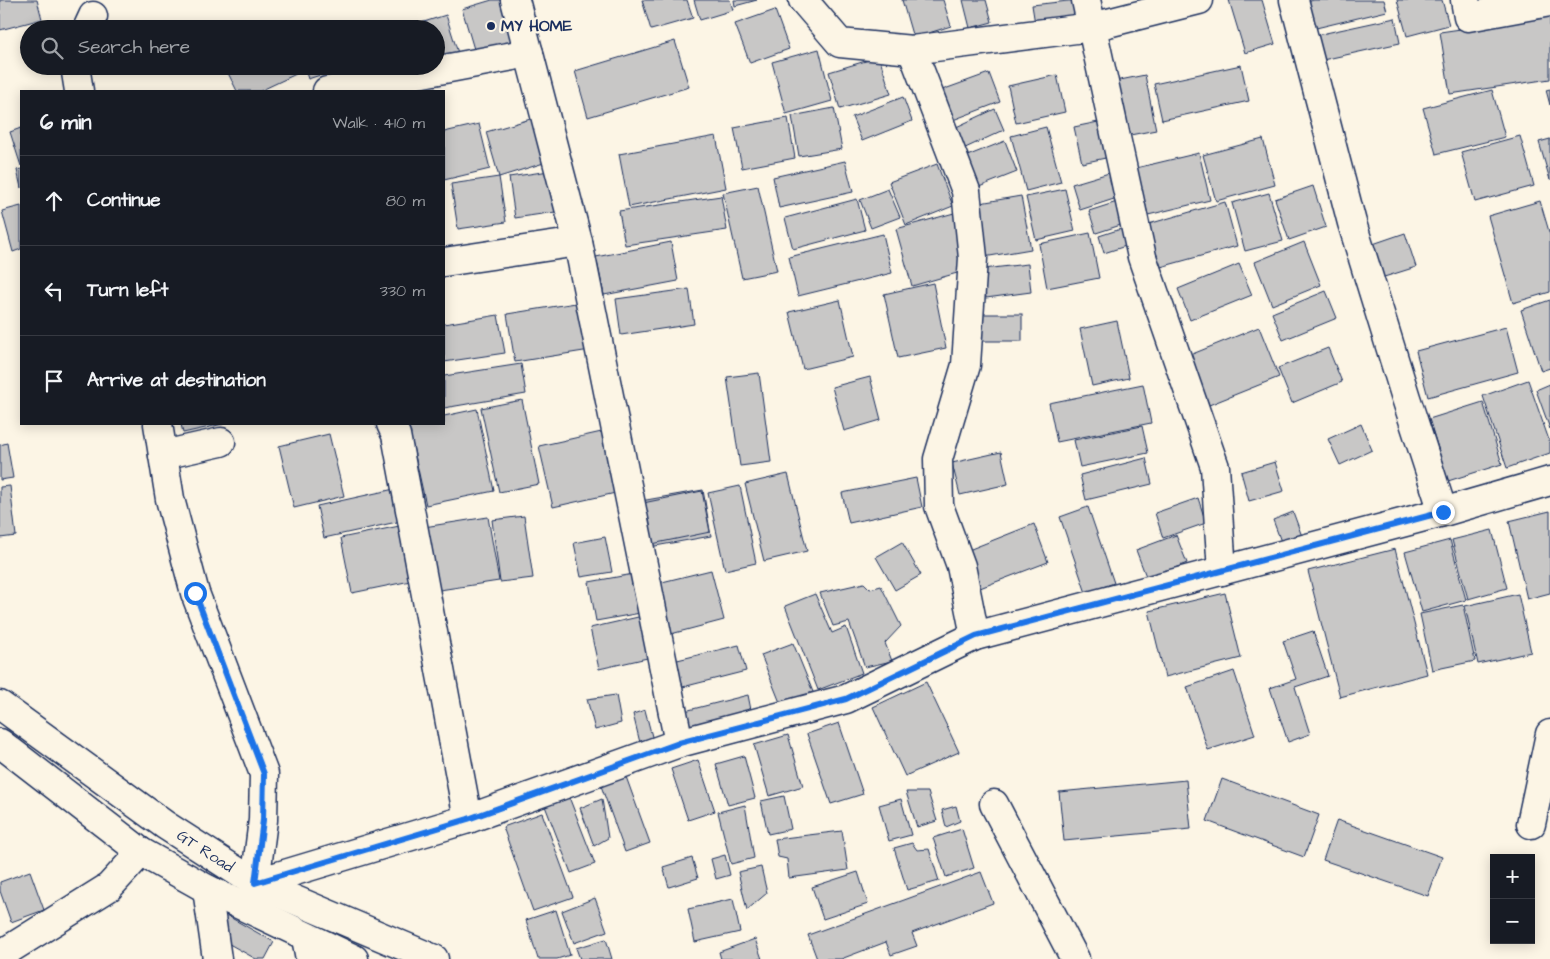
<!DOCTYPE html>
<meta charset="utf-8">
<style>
body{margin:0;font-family:"Architects Daughter",sans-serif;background:#20242c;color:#f1f3f6}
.controls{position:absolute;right:15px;bottom:15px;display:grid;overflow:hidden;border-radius:0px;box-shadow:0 2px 12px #0003}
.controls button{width:45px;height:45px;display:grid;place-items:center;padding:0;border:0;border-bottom:1px solid #363941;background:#171b24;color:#f1f3f6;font:25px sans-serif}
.stop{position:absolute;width:15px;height:15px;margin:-11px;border:4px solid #1a73e8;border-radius:50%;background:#fff}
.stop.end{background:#1a73e8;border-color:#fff;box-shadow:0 1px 5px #0008}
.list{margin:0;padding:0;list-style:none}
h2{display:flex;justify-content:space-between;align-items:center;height:65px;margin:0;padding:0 20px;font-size:21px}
h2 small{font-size:16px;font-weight:400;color:#9ea1a6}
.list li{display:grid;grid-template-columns:32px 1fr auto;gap:15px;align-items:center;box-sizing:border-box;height:90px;padding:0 20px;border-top:1px solid #363941}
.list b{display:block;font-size:19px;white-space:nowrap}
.list em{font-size:16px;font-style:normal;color:#9ea1a6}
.icon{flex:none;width:28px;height:28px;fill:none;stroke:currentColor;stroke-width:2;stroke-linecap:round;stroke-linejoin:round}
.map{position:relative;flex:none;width:1550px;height:959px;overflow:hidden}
.search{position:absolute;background:#171b24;box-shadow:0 2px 12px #0003;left:20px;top:20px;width:425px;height:55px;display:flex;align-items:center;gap:12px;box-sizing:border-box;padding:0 18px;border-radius:28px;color:#9ea1a6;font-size:19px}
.panel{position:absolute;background:#171b24;box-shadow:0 2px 12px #0003;left:20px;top:90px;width:425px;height:335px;border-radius:0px}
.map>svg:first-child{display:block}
.building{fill:#c8c7c6;stroke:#1b2f5e}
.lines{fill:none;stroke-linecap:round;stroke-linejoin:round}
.minor-casing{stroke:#1b2f5e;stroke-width:31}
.major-casing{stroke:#1b2f5e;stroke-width:31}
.minor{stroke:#fcf5e5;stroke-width:28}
.major{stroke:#fcf5e5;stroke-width:28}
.route{stroke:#1a73e8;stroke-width:6}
.poi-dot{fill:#1b2f5e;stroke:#fcf5e5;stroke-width:2}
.labels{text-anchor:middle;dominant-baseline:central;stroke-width:4.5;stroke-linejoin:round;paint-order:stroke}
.poi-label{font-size:16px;font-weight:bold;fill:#1b2f5e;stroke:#fcf5e5;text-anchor:start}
.street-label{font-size:16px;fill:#1b2f5e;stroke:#fcf5e5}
</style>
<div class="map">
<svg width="1550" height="959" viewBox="0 0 1550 959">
<rect width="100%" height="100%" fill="#fcf5e5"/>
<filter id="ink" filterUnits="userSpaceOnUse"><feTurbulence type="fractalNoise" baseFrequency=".02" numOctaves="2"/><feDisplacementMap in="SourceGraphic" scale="10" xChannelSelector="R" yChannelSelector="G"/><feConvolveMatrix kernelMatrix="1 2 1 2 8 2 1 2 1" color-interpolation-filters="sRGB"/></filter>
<g filter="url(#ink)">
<g class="building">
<polygon points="0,0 37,0 42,19 0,30"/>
<polygon points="492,0 508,0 521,43 476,56 462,9"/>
<polygon points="642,0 687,0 693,18 651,30"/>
<polygon points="694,0 730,0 733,10 700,20"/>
<polygon points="734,0 757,0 735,6"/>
<polygon points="902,0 943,0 951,26 913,38"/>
<polygon points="963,0 986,0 992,22 970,28"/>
<polygon points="1077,0 1080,25 1036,30 1032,5"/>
<polygon points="1229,0 1262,0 1275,44 1245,53"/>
<polygon points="1314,0 1384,0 1387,11 1312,29 1305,2"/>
<polygon points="1397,0 1442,0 1449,25 1407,36"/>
<polygon points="775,10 789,49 750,63 735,24"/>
<polygon points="446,15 458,53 436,60 436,29 409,29 408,27"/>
<polygon points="1550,16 1550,79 1450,94 1440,32"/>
<polygon points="1395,18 1400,43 1318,61 1312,36"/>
<polygon points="675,41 689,87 588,117 575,71"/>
<polygon points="819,49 832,101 786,114 772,62"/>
<polygon points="879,57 891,94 840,109 829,72"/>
<polygon points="1241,65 1249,101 1162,120 1154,84"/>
<polygon points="227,66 292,66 296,74 260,91 237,91 225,67"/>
<polygon points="304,66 348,66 308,79"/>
<polygon points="989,73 1000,102 953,120 942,90"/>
<polygon points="1057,75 1065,112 1016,123 1008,86"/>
<polygon points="1145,75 1156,130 1120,137 1110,82"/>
<polygon points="1550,89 1550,105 1546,90"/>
<polygon points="1492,90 1505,137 1436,154 1423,108"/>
<polygon points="903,97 912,121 862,141 852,117"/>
<polygon points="834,108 842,149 799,156 792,116"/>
<polygon points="995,109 1004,130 961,150 952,129"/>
<polygon points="534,118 547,162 499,177 486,132"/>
<polygon points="788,118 795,158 742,168 734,128"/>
<polygon points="1108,120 1115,156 1082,163 1074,127"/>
<polygon points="479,124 490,169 444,180 444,132"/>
<polygon points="1046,127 1061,182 1026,191 1011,136"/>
<polygon points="21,128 21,166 10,132"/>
<polygon points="716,136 726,188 629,207 619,154"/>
<polygon points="1520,136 1534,186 1475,202 1461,152"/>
<polygon points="1263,139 1275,185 1216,201 1203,155"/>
<polygon points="1550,139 1550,180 1539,142"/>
<polygon points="1005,141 1017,172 974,189 962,158"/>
<polygon points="1199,153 1210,200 1148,215 1136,168"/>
<polygon points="845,161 853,192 779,208 773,177"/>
<polygon points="937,164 953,206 906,225 889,182"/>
<polygon points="21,169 21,188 17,170"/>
<polygon points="556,170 562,211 515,218 509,177"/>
<polygon points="1109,173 1117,198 1080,210 1072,184"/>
<polygon points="499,177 506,222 458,229 451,184"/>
<polygon points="758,186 777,271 742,278 723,193"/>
<polygon points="1313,186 1326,227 1289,240 1275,199"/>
<polygon points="888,189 900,217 871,228 860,200"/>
<polygon points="1065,189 1075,231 1036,240 1026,197"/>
<polygon points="1269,193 1283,241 1245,251 1232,203"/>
<polygon points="721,196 727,230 625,245 619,211"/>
<polygon points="1021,196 1031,249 984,257 974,204"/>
<polygon points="857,199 865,230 793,249 785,218"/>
<polygon points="1120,201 1127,223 1096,233 1089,211"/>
<polygon points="1540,201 1550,235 1550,292 1513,303 1488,216"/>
<polygon points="1225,202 1237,246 1157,268 1145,225"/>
<polygon points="21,206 21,249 13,252 2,211"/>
<polygon points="954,213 971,269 912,286 896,229"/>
<polygon points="1130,226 1135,243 1104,253 1099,236"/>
<polygon points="1090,233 1099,278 1047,288 1039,244"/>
<polygon points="1405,233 1416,267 1381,278 1370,245"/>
<polygon points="883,234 892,273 798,296 789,257"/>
<polygon points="671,242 678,281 604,295 596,257"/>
<polygon points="1304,242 1321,285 1272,305 1255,262"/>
<polygon points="1028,264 1031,292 986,298 983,269"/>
<polygon points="1239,264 1252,295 1190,320 1178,289"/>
<polygon points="933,283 946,348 898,358 884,294"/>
<polygon points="689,289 694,324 621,335 616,299"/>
<polygon points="1326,291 1337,318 1283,340 1272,313"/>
<polygon points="840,300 853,357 803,369 789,312"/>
<polygon points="1550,300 1550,368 1541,371 1521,310"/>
<polygon points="582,302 590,350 515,362 507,314"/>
<rect x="975" y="314" width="47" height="27"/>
<polygon points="498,315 505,353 444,362 444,324"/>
<polygon points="1117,321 1129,378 1092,386 1080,329"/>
<polygon points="1259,327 1279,377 1209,405 1190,355"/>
<polygon points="1506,327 1518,372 1428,397 1416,351"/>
<polygon points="1328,348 1342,382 1292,403 1278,368"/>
<polygon points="521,364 526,394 444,408 444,376"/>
<polygon points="759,373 771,462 740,466 727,377"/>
<polygon points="870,377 881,420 844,431 832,387"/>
<polygon points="1528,380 1550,443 1550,453 1507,468 1483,396"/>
<polygon points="1143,384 1151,423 1057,442 1049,403"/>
<polygon points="1550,384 1550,429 1536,390"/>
<polygon points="522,400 539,484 499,492 481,408"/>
<polygon points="1483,402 1502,464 1448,481 1429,419"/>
<polygon points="477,409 494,491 426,505 408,424 444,424 444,416"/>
<polygon points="181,424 223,424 183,433"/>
<polygon points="1361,424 1372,450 1340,465 1328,439"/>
<polygon points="1142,426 1148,453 1080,467 1074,440"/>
<polygon points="606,431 620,492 553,507 539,446"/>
<polygon points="329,434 344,496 294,508 279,446"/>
<polygon points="7,443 13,478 0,480 0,445"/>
<polygon points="1001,452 1008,484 960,495 952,463"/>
<polygon points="1146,458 1152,484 1086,500 1080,475"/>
<polygon points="1275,462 1284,491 1249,501 1241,472"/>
<polygon points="788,474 807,551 764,561 745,484"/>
<polygon points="916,478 922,507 849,523 842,493"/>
<polygon points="417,484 424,516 324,538 317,506"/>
<polygon points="10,486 16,536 0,538 0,487"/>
<polygon points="740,486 756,563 725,570 708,493"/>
<polygon points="703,490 711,536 644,548 635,502"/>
<polygon points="702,491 710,532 647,545 638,504"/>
<polygon points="1198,498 1206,523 1163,538 1155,513"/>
<polygon points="1088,507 1114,583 1086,593 1060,517"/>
<polygon points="1550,511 1550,593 1527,599 1509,521"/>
<polygon points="1293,512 1303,539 1283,547 1273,520"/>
<polygon points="524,516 533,578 500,582 492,520"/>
<polygon points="488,517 499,581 433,591 424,527"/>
<polygon points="414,523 425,578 352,593 341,538"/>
<polygon points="1034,524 1048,562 980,588 966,551"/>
<polygon points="1492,530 1507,588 1468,599 1452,540"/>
<polygon points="1176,535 1187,563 1147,579 1136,550"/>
<polygon points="605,537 612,572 581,577 574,543"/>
<polygon points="1450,540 1466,600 1422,612 1405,552"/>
<polygon points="902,542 921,575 895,590 876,557"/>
<polygon points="1395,549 1427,674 1340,697 1308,571"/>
<polygon points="711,570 724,620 671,634 658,583"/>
<polygon points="639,573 646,612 596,621 589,582"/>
<polygon points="864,583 870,589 881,586 901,626 885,643 892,661 865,667 849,622 833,626 820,593"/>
<polygon points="1225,593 1241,658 1165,677 1149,611"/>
<polygon points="815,594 832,633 846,627 862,673 818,690 785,606"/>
<polygon points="1518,594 1531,652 1478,664 1465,606"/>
<polygon points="1463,605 1475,661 1432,670 1420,614"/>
<polygon points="647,615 656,656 599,669 590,628"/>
<polygon points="1313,631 1328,676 1295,687 1310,734 1288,742 1270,688 1296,679 1283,641"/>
<polygon points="793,643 813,692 781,705 761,655"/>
<polygon points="739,645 746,671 671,690 665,663"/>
<polygon points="1234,671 1255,735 1208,750 1187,687"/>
<polygon points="926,682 959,752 905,776 873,707"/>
<polygon points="616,695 621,723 595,730 587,699"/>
<polygon points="748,695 751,710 677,729 673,714"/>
<polygon points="645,710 655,748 642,751 633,714"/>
<polygon points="839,723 863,794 831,804 807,734"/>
<polygon points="788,735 803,786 769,796 754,745"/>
<polygon points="744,756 755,798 728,805 716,764"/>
<polygon points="698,760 715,811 688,820 671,769"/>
<polygon points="625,774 650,843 625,852 600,783"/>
<polygon points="1222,779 1319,815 1304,857 1207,821"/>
<polygon points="1186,780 1191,829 1064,841 1059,792"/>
<polygon points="906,792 928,792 937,821 917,827"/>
<polygon points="784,796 791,829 768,834 761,801"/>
<polygon points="569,797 595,864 571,873 545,806"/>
<polygon points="602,799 608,838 594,846 580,808"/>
<polygon points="901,799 911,835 889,841 879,805"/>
<polygon points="745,805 754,858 731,864 718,812"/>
<polygon points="956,806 960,821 946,827 942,810"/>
<polygon points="542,813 573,897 533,911 503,827"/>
<polygon points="1337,820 1442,857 1428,896 1323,860"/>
<polygon points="962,829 974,868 946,877 933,838"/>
<polygon points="842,831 848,870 789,878 787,859 778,857 775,839"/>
<polygon points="912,843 917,850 929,849 939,881 907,890 894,848"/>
<polygon points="725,855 730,875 716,879 711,859"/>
<polygon points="692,858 698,878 669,887 663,867"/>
<polygon points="761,867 767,893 747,910 738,872"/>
<polygon points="30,871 44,910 11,922 0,891 0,882"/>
<polygon points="858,872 868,904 823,919 812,887"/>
<polygon points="981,872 993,903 912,933 917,946 891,955 886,942 841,959 817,959 808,935"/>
<polygon points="595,898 607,931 574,943 562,911"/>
<polygon points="733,899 740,932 695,942 688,909"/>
<polygon points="556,910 570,955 557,959 538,959 526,920"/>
<polygon points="226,915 274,942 265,959 256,959 215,936"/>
<polygon points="606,939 612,959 580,959 576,948"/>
<polygon points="755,939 762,959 721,959 719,952"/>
</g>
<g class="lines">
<defs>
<g id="minor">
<polyline points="515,0 578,242 679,743"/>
<polyline points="803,0 840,43 912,50 1092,27 1199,0"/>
<polyline points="1086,0 1142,257 1215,467 1222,571"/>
<polyline points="1294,0 1352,223 1406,398 1443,512"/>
<polyline points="1465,0 1468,17 1550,2"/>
<polyline points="87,29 93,16"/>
<polyline points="912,50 966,191 973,258 966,365 938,459 939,506 961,566 975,636"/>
<polyline points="75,66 79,91"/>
<polyline points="327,91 529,53"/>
<polyline points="444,262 578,242"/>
<polyline points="158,424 170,499 195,593 264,774 263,820 255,883 468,819 679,743 846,699 975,636 1443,512 1550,481"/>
<polyline points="391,424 396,435 468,819"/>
<polyline points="163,455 221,442"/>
<polyline points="994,804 1075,959"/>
<polyline points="1531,824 1550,734"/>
<polyline points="207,889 217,959"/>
<polyline points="306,938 310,959"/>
<polyline points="0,955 109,887 141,852"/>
</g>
<g id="major">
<path id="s1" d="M 0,705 L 165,825 L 255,883 L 434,959"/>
<polyline points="0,743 141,852 207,889 354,959"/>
</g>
</defs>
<use href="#minor" class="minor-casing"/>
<use href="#major" class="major-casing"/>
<use href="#minor" class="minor"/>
<use href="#major" class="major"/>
</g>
</g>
<g class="lines" filter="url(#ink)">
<polyline class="route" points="195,593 264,774 263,820 255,883 468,819 679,743 846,699 976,636 1443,512"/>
</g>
<circle class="poi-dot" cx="491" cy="26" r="5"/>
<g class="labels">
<g class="poi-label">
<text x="501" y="26">MY HOME</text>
</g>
<g class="street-label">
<text stroke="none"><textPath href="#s1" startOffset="252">GT Road</textPath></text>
</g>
</g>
</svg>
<div class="controls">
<button>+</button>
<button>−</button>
</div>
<div class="stop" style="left:195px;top:593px"></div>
<div class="stop end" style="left:1443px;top:512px"></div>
<div class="search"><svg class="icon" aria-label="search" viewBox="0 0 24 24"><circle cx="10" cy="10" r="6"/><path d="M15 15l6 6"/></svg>Search here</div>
<section class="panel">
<h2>6 min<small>Walk · 410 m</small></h2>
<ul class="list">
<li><svg class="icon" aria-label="ahead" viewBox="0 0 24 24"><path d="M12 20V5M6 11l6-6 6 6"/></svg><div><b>Continue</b></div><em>80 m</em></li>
<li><svg class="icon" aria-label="left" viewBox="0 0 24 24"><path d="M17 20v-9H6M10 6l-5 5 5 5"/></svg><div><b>Turn left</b></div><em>330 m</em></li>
<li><svg class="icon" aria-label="arrive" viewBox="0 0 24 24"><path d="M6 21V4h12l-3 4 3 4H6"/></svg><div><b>Arrive at destination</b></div></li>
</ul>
</section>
</div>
